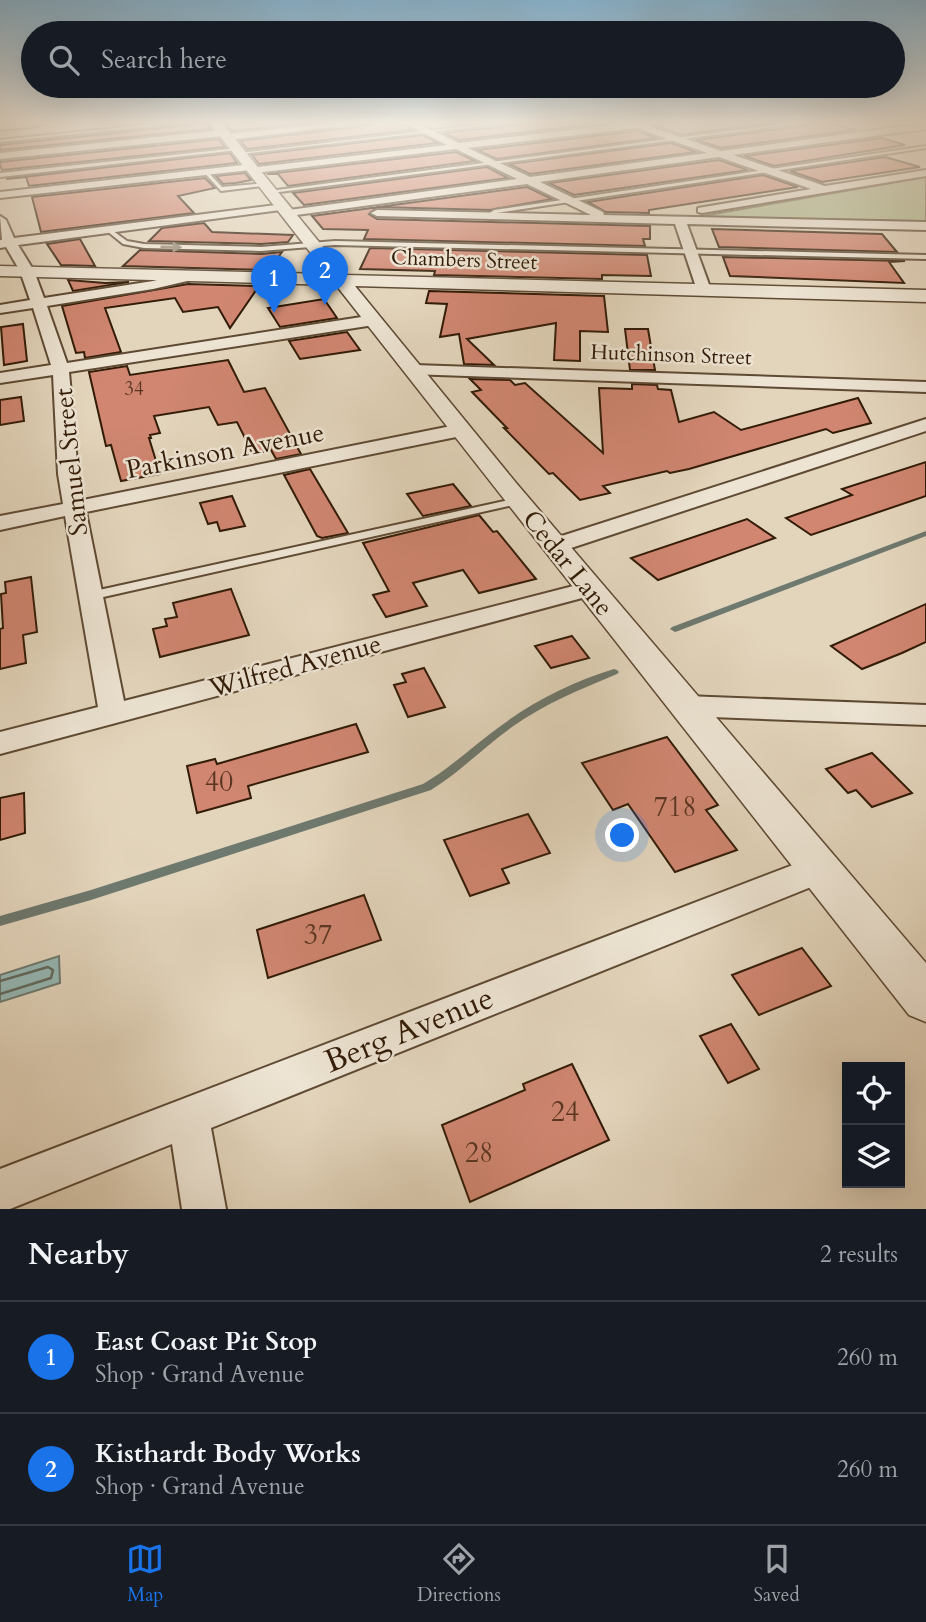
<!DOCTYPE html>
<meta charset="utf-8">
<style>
body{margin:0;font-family:Cardo,serif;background:#20242c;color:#f1f3f6}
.controls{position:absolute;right:21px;bottom:21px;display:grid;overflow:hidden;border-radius:0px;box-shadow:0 7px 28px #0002}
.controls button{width:63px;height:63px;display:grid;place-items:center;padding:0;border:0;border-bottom:2px solid #363941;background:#171b24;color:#f1f3f6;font:35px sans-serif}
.you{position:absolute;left:623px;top:836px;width:24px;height:24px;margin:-18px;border:5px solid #fff;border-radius:50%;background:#1a73e8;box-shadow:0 0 0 10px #1a73e833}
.badge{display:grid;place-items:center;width:46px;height:46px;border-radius:50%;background:#1a73e8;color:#fff;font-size:23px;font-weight:700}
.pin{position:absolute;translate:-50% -58px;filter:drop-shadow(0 2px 4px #0008)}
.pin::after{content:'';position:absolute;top:37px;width:24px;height:21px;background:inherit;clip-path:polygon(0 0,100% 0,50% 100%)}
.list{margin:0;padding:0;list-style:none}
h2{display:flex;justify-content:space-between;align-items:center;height:91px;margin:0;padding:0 28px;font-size:30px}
h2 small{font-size:23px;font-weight:400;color:#9ea1a6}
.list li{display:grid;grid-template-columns:46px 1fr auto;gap:21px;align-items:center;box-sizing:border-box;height:112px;padding:0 28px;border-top:2px solid #363941}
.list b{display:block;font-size:26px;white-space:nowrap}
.list p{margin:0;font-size:23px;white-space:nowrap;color:#9ea1a6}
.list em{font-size:23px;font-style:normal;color:#9ea1a6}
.icon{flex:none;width:38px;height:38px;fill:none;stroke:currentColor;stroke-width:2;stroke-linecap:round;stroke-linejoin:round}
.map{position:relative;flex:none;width:926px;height:1209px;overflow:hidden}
.search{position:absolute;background:#171b24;box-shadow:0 7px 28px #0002;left:21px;right:21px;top:21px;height:77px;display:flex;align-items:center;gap:18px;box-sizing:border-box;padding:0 24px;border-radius:38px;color:#9ea1a6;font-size:26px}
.sheet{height:315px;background:#171b24}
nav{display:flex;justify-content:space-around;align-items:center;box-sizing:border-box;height:98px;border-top:2px solid #363941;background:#171b24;font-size:19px;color:#9ea1a6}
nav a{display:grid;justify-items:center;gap:4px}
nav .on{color:#1a73e8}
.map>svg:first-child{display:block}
.green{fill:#b2be92;stroke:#726c4c;stroke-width:2}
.water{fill:#96b8b5;stroke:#6e796f;stroke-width:2}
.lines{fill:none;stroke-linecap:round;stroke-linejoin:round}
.shore{stroke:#646a5e;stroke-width:2.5}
.stream{fill:#6e796f;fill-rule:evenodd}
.building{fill:#d08671;stroke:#321b07;stroke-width:2}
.service-casing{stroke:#5e4a34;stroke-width:4}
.minor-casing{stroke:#5e4a34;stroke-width:4}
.tertiary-casing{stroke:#5e4a34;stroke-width:3}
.primary-casing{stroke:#321b07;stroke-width:4}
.service{fill:#ede4d3;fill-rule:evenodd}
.minor{fill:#ede4d3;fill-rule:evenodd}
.tertiary{fill:#ede4d3;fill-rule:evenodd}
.primary{fill:#e3d5bc;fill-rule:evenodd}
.oneway{fill:#998a77}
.labels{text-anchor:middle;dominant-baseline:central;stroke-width:5;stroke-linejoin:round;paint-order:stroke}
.far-number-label{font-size:19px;fill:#5a3622}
.far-street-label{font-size:21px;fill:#321b07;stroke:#ede4d3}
.street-label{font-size:26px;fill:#321b07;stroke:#ede4d3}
.near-number-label{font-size:28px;fill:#5a3622}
.near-street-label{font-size:32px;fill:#321b07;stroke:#ede4d3}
</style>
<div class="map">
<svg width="926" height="1209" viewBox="0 0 926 1209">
<rect width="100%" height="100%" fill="#e3d5bc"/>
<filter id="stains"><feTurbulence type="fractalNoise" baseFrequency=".00286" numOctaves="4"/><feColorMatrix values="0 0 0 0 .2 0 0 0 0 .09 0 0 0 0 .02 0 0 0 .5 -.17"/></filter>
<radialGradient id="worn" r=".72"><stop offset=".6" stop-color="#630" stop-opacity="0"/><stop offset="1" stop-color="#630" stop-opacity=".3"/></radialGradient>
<polygon class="green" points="926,177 926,223 685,219"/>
<polygon class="water" points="59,956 60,983 0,1002 0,975"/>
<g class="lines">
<polyline class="shore" points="0,981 48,967 53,970 51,978 0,994"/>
<g class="stream">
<polygon points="926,531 926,536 678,631 675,632 670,629 672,627"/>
<path d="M 614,669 L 617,670 L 619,672 L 617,674 C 581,689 544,704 512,727 C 484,747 460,772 431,790 L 91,900 L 0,926 L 0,916 L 91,890 L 423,784 C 452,767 475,744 502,725 C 535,700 575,681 614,669 Z"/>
</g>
</g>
<g class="building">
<polygon points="193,122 206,122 211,129 0,150 0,145 190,125"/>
<polygon points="224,122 317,122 232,131"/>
<polygon points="376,122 401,122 412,130 247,149 240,141 373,125"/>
<polygon points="519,122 615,122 459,140 444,133 516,125"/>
<polygon points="668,122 777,122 681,135 658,127"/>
<polygon points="814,122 827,122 855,130 721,148 696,140 811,125"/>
<polygon points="637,131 657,138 497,159 477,150"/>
<polygon points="423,135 438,143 259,164 252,155"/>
<polygon points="882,138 905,145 774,166 744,156"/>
<polygon points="219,139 225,147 2,170 0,165 0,162"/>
<polygon points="671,143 696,152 530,174 509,164"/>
<polygon points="456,152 475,161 288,186 278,174 267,174"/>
<polygon points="230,153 237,163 29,186 26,177 6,179"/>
<polygon points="885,157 920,167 822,182 790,171"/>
<polygon points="719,160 748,170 574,195 549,183"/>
<polygon points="487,167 508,178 304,205 293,193"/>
<polygon points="245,173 251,180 236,183 223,184 216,176"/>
<polygon points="763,175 798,187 649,210 649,213 606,212 588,202"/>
<polygon points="205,178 215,188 178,196 194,213 41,232 32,197"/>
<polygon points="527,187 552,199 490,210 377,207 369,214 377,219 650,226 650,239 643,239 645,246 364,239 368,230 323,229 312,216"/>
<polygon points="204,223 212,232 293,235 288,242 261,244 149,241 162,228"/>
<polygon points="712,229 882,234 897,252 719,247"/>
<polygon points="80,239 95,266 61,265 47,244"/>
<polygon points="370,248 647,255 651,276 602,275 602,279 434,275 435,271 360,269"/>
<polygon points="140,250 261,254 282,252 269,270 123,266"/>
<polygon points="723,257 905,261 889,262 904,283 730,276"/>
<polygon points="68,280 105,283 129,282 73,291"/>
<polygon points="188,284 259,286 230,328 218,307 183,312 175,298 105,308 121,352 85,358 84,352 76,353 62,306"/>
<polygon points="429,291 604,296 608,332 580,331 580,361 554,360 556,323 467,339 494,365 464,364 459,334 440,337 447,304 426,303"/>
<polygon points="324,299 337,318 280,327 268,308"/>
<polygon points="23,324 27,361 4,365 1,327"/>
<polygon points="625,329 648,329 655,370 630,370"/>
<polygon points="347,332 360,350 300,359 289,341"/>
<polygon points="228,360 244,392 265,388 301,454 276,459 271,450 253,454 237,422 218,425 209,407 154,416 160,433 150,435 151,438 149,438 160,474 121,481 111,445 106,446 89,372 127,366 130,375"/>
<polygon points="470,379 510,380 515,385 525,383 603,453 599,388 632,389 632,384 657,385 658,389 671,390 679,422 714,412 741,430 858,398 871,423 833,433 826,429 689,469 670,473 667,471 603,486 610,493 580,500 553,473 549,474 504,428 507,428 472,392 481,390"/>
<polygon points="21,397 24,421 0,425 0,400"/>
<polygon points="926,462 926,496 811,535 786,518 852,495 842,489"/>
<polygon points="310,469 348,533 322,538 317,536 284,475"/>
<polygon points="453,484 471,506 423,516 407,494"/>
<polygon points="232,496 245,526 220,531 217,522 208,524 200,503"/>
<polygon points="479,515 493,532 497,531 536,579 479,593 463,570 413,583 427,606 386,617 373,595 389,591 363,543"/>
<polygon points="747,519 775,538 658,580 631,558"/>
<polygon points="31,577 37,632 23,635 26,663 0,669 0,629 3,628 1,594 6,593 5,582"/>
<polygon points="231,589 249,635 160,657 153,629 167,626 165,619 177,617 173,603"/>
<polygon points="926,604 926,642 902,653 862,669 831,646"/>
<polygon points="572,636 589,658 551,668 535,646"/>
<polygon points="424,668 445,707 408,717 394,685 406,682 402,674"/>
<polygon points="356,724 368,752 248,786 251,798 197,813 187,766 215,759 217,764"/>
<polygon points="667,737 718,805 706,810 737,850 675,872 628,804 613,810 582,763"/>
<polygon points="872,753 912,793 872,807 856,790 848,793 826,769"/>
<polygon points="24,793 25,833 0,840 0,798"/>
<polygon points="528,814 550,853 502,869 509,883 470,896 444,840"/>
<polygon points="364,895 381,940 268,978 257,930"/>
<polygon points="802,948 831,986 759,1015 732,975"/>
<polygon points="731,1024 759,1069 728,1083 700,1036"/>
<polygon points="572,1064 609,1140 470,1202 442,1125 525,1090 523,1084"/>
</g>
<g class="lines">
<defs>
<g id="service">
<polygon points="174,122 190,122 0,142 0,140"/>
<polygon points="502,122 516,122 241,154 239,153"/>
<polygon points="798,122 811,122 272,193 269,191"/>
<polygon points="926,146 926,148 496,213 489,218 486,216 494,210"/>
<polygon points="239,148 237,150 0,177 0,173"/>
<polygon points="202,170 206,170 222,187 267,183 270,185 221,191"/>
<polygon points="109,228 127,241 144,244 261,247 335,241 926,255 926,259 335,245 261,251 144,248 123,244 107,231"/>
<polygon points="518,498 523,501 522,503 90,600 84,596 90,592"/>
</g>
<g id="minor">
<polygon points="343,122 373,122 227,140 223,136 0,159 0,153 224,130 228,134"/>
<path d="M 403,122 L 414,122 L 459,143 L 639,122 L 666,122 L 648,126 L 721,151 L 926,123 L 926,129 L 733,155 L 825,186 L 926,170 L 926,176 L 702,213 L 698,212 L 698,208 L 811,189 L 719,157 L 540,182 L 603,212 L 604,215 L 926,222 L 926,230 L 687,224 L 711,290 L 704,294 L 697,290 L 675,224 L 377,216 L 371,213 L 377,210 L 591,215 L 527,184 L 289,216 L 283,213 L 289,210 L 517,179 L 456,149 L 255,173 L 250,170 L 0,198 L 0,192 L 252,164 L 257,167 L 447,145 ZM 637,128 L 707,153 L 530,177 L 468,148 Z"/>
<polygon points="284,204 288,205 288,209 18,245 34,271 44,298 153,281 191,272 198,276 196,279 153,289 47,306 67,363 374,315 382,320 374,325 69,372 78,474 83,500 461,424 470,430 461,436 86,512 124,701 589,582 597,584 601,589 597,594 0,754 0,732 98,707 65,516 0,530 0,516 63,504 58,474 53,375 0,383 0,373 51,365 33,308 0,313 0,305 30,300 20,271 6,247 0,248 0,240 2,240 0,216 6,220 14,238"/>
<polygon points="415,365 926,382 926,392 409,374 407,370 409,366"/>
<polygon points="926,419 926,431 562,551 546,551 543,546 546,541"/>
<polygon points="685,696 926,705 926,725 685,716 675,713 671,706 675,699"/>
<polygon points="819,855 831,859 836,869 831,879 211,1128 226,1209 182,1209 172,1144 10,1209 0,1209 0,1169"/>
</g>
<polygon id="tertiary" points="209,122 221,122 346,275 926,290 926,302 355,286 517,484 926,963 926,1022 909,1015 336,285 0,276 0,266 327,274"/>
<polygon id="primary" points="0,122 45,122 38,126 0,130"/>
</defs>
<use href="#service" class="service-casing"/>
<use href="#minor" class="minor-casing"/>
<use href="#tertiary" class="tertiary-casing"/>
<use href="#primary" class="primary-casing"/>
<use href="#service" class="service"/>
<use href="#minor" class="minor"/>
<use href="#tertiary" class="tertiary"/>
<use href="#primary" class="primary"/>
</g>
<defs><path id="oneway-solid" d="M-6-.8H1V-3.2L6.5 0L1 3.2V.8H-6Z" transform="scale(1.75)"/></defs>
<use class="oneway" href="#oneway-solid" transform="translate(171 247) rotate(1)"/>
<linearGradient id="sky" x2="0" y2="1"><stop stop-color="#87b6d4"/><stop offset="0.42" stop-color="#f2ece1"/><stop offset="1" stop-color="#f2ece1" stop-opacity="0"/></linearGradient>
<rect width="926" height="291" fill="url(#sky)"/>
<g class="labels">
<g class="far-number-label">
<text x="134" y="389">34</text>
</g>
<g class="far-street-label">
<text transform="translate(464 260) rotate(2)">Chambers Street</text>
<text transform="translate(671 355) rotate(2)">Hutchinson Street</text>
</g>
<g class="street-label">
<text transform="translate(225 451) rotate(-11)">Parkinson Avenue</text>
<text transform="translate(71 462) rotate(-96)">Samuel Street</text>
<text transform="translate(568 563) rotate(51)">Cedar Lane</text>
<text transform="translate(295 666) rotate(-15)">Wilfred Avenue</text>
</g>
<g class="near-number-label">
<text x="219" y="782">40</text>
<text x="675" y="807">718</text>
<text x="318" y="935">37</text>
<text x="565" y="1112">24</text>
<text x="479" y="1153">28</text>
</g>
<g class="near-street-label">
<text transform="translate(409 1030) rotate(-22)">Berg Avenue</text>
</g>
</g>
<rect width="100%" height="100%" filter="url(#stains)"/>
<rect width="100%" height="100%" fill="url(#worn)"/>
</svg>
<div class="controls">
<button><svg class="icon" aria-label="locate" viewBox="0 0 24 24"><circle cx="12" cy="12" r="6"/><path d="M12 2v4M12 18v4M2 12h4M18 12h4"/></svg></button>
<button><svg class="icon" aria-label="layers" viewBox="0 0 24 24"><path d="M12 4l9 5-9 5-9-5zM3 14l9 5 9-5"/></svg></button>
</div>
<div class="you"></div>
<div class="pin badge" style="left:274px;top:313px">1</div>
<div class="pin badge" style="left:325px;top:305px">2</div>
<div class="search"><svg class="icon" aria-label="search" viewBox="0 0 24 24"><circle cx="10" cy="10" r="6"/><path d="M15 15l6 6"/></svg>Search here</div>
</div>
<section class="sheet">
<h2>Nearby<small>2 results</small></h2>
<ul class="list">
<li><span class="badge">1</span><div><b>East Coast Pit Stop</b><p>Shop · Grand Avenue</p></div><em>260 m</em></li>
<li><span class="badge">2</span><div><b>Kisthardt Body Works</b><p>Shop · Grand Avenue</p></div><em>260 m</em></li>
</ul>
</section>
<nav>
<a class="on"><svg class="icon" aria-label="map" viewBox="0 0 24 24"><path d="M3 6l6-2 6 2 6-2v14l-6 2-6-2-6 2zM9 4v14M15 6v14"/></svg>Map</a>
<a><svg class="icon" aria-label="directions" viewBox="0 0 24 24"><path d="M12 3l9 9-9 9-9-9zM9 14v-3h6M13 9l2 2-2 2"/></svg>Directions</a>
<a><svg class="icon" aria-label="saved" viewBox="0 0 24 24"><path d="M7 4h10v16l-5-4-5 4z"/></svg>Saved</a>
</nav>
